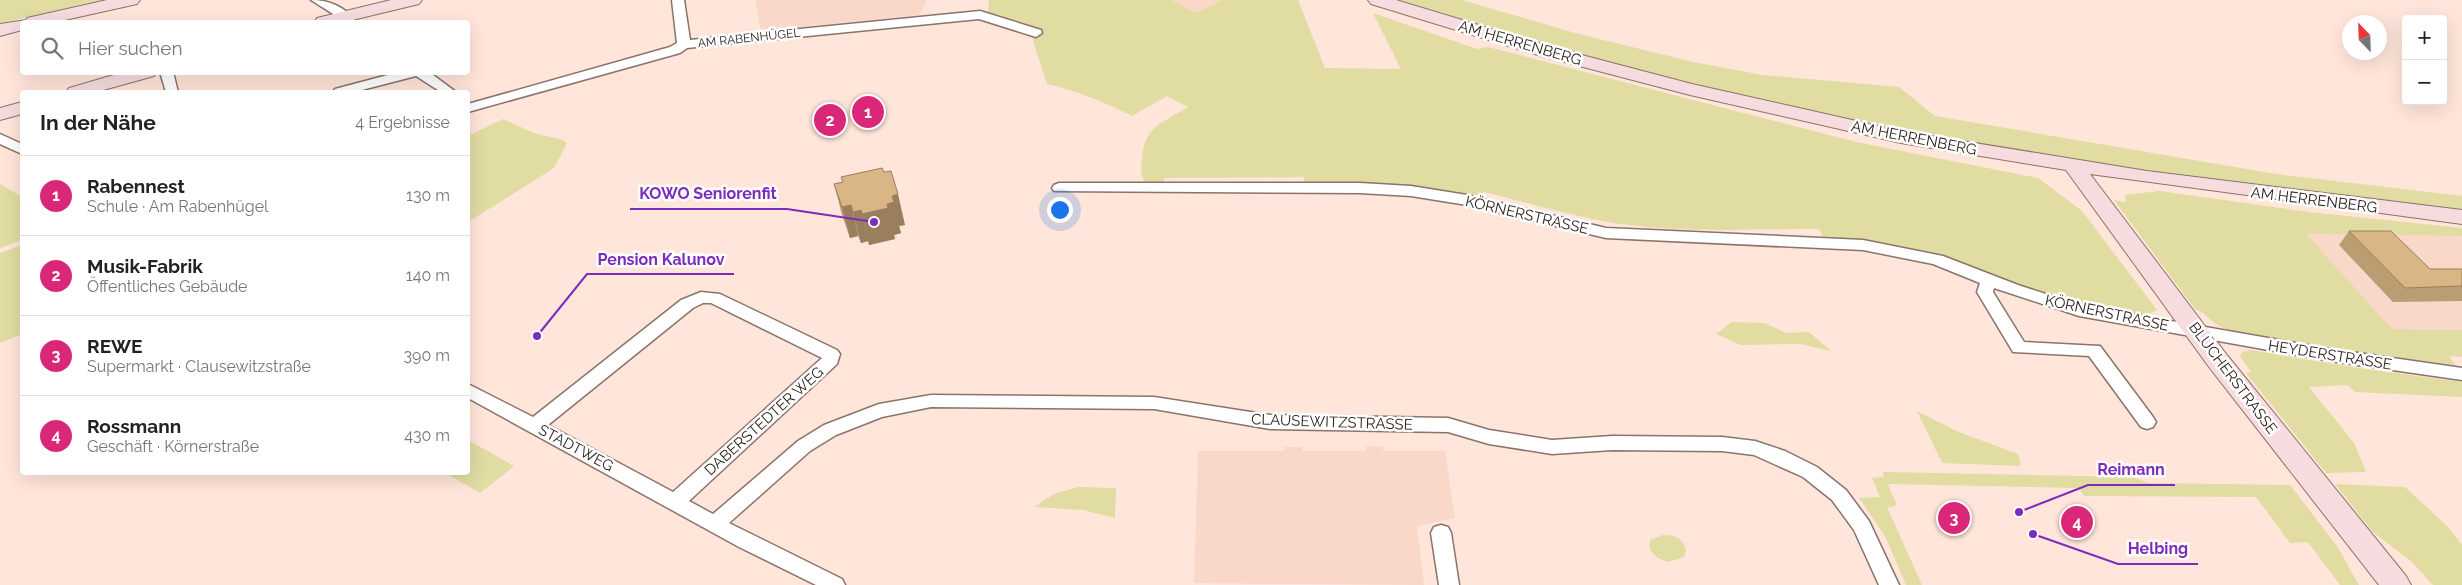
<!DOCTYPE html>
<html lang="de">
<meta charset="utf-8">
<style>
body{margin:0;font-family:Raleway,sans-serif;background:#f2f2f2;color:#222}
.controls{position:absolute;right:15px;top:15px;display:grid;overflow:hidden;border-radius:5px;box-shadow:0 5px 20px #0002}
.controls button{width:45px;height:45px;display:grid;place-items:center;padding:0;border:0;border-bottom:1px solid #e0e0e0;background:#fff;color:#222;font:25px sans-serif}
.compass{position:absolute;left:2342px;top:15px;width:45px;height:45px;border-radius:50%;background:#fff;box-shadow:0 5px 20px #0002;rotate:337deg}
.you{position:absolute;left:1059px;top:209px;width:18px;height:18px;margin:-12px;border:4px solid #fff;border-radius:50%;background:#1a73e8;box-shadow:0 0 0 8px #1a73e833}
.badge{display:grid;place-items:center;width:32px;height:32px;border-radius:50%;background:#db2777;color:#fff;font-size:16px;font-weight:700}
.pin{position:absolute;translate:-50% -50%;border:2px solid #fff;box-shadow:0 1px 5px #0006}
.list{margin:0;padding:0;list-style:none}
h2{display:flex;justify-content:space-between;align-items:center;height:65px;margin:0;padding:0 20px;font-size:21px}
h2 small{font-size:16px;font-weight:400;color:#767676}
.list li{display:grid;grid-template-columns:32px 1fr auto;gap:15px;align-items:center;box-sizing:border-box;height:80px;padding:0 20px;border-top:1px solid #e0e0e0}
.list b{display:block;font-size:19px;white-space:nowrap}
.list p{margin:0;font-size:16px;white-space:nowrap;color:#767676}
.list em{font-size:16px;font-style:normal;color:#767676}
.icon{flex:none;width:28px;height:28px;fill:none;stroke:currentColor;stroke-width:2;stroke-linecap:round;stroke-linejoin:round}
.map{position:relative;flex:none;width:2462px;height:585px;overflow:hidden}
.search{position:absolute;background:#fff;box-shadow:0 5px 20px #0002;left:20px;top:20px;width:450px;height:55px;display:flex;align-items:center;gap:12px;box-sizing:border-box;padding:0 18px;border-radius:5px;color:#767676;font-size:19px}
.panel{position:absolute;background:#fff;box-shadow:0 5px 20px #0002;left:20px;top:90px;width:450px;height:385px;border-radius:5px}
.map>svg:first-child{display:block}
.built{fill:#f9d7c9}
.green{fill:#e1dca2}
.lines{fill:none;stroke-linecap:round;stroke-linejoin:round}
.street-casing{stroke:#8a736a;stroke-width:3}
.secondary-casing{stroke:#8a736a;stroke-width:2}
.street{fill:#fff;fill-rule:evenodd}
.secondary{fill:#f6dcde;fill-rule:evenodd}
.wall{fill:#bb9d73}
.shaded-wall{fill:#997f5e}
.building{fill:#dab686;stroke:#997f5e}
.labels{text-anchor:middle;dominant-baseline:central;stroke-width:5;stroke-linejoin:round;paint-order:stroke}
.far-street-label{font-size:12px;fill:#271e1a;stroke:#fff}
.street-label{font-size:15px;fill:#271e1a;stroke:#fff}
.leader{fill:none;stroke:#7b2cbf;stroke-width:2}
.callout-dot{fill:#7b2cbf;stroke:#fff;stroke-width:2}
.callout-label{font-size:16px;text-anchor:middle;font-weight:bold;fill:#7b2cbf;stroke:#fff;stroke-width:5;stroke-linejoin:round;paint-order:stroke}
</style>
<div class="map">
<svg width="2462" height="585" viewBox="0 0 2462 585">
<rect width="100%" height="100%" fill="#ffe5da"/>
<g class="built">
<polygon points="755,0 927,0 919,15 761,31"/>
<polygon points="1172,0 1223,0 1195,13"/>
<polygon points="2305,234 2462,236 2462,330 2392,329"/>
<polygon points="1366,446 1383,446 1383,451 1445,451 1455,518 1417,526 1424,585 1194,583 1198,451 1284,451 1284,447 1302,447 1303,451 1366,451"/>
</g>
<g class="green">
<polygon points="0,0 102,0 0,23"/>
<path d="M 989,0 L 1172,0 L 1195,13 L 1223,0 L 1298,0 L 1325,68 L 1401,69 L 1373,13 L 1477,49 L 1488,47 L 1856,142 L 2038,178 L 2082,211 L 2157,310 L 2147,315 L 2136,314 L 2078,304 L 2046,296 L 1918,251 L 1862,241 L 1824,238 L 1819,229 C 1754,229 1686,233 1621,224 C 1575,217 1529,203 1484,192 L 1480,199 L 1305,183 L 1304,177 L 1164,178 L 1164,183 L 1145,182 C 1140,174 1141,168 1142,159 C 1144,125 1164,123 1188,107 L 1167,96 L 1132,116 C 1104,102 1078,91 1047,84 L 1028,25 L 988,13 Z"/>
<path d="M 1391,0 L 1462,0 L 1575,33 L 1693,62 L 1763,75 L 1899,87 L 1935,116 L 2276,174 L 2462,196 L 2462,212 C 2264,187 2065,164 1869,125 C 1707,93 1549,46 1391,0 Z"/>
<polygon points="503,119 534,133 563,140 567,143 554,168 468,222 468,136"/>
<polygon points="0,184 22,197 22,240 0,248"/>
<path d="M 2159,191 L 2309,212 L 2462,228 L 2462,236 L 2306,234 L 2392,329 L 2462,330 L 2462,357 L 2449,356 L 2458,368 L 2291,345 L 2288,340 C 2266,337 2241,336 2221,327 C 2211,322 2204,311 2195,309 L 2114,200 L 2126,202 L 2125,195 Z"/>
<polygon points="22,245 22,334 0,343 0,253"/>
<polygon points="1732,322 1765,323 1786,333 1809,332 1831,351 1800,344 1741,345 1716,334"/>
<polygon points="2251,350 2351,367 2462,382 2462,397 2355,392 2348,385 2309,387 2354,443 2366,472 2326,473 2246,373 2251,372 2240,356 2242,352"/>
<polygon points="1917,411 1959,432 2018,454 2021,466 1942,463"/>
<polygon points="468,440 514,466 480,493 445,473 468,472"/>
<polygon points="1883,472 2133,477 2148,483 2290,485 2337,546 2359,585 2340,585 2308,542 2290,543 2256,497 2084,496 2079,488 1888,484 1897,506 1887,507 1922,585 1906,585 1885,536 1859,498 1880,497 1872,478 1884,477"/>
<polygon points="2335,484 2405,487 2447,526 2462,545 2462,585 2433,585 2412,562 2373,532"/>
<polygon points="1078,487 1116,488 1115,518 1083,510 1034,507 1054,494"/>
<path d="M 1663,535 C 1675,535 1683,538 1686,550 L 1684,557 L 1668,562 C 1657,558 1647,553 1650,540 Z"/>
</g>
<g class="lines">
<defs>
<g id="street">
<path d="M 311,0 C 329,0 346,7 356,22 L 344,22 L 341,19 Z"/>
<polygon points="672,0 684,0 690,40 980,11 1041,30 1042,33 1036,37 979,19 687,48 680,53 468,112 468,104 670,47 677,43"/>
<polygon points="160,72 173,72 178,92 166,92"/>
<polygon points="399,72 429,72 456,92 441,92 416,76 354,92 333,92 335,89"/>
<polygon points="0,134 22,144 22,154 0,144"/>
<polygon points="1059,183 1360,183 1411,186 1467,195 1606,228 1863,240 1943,256 2018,285 2080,305 2330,349 2462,368 2462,380 2330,361 2079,316 1994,288 1993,292 2024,342 2100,346 2153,417 2156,422 2153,427 2147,429 2141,427 2089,356 2013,352 1977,292 1980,283 1933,264 1863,250 1606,238 1467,205 1411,196 1360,193 1054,191 1052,188 1054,185"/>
<path d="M 701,292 L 720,294 L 837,350 L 840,354 L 837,364 L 689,501 L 713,514 L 798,441 L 824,425 L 879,404 L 931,395 L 1154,397 L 1270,415 L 1448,418 L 1489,430 L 1552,440 L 1612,436 L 1722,437 L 1755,441 L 1785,451 L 1817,467 L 1846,490 L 1869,521 L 1899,585 L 1879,585 L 1854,530 L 1832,500 L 1803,477 L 1754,455 L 1722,451 L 1612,450 L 1552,454 L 1489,444 L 1448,432 L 1270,429 L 1154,409 L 931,407 L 882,417 L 836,435 L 810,451 L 729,523 L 842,579 L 845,585 L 816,585 L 739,547 L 468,398 L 468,384 L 533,417 L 681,300 ZM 703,303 L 711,303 L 822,358 L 673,492 L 548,425 L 693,308 Z"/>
<polygon points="1441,525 1448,527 1451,533 1459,585 1439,585 1431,533 1434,527"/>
</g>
<g id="secondary">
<polygon points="107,0 140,0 137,4 56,22 22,22 22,30 0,36 0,24 26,20 27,18"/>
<polygon points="391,0 422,0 419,4 344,22 315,22 317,18"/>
<polygon points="1368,0 1396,0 1555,48 1692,84 1901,131 2147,171 2462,210 2462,224 2090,174 2227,355 2406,576 2411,585 2379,585 2209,367 2066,170 1901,143 1690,95 1541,56 1371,4"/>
<polygon points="124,72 156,72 154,76 96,92 66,92 69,88"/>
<polygon points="22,102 22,114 0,120 0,108"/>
</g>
</defs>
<use href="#street" class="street-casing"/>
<use href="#secondary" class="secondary-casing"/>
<use href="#street" class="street"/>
<use href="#secondary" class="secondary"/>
</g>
<g class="wall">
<polygon points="884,172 905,225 899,226 901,233 894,235 895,239 869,245 868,241 861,243 858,236 850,238 842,215 834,184"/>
<polygon points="2349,231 2430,269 2462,269 2462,301 2393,302 2339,245"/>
</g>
<g class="shaded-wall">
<polygon points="898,194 905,225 899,226 901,233 894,235 895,239 869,245 862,214 887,204 892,196"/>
<polygon points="851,205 858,236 850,238 842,207"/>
<polygon points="861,210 868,241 861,243 853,212"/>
</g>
<g class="building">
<polygon points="882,168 884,172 891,171 898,194 892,196 894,202 887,204 888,208 862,214 861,210 853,212 851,205 842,207 834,184 843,182 841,177"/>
<polygon points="2349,231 2391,231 2430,269 2462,269 2462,286 2405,288"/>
</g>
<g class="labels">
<g class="far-street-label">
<text transform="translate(749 38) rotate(-6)">AM RABENHÜGEL</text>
</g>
<g class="street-label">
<text transform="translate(1520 43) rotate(16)">AM HERRENBERG</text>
<text transform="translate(1914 138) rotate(11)">AM HERRENBERG</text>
<text transform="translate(2314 200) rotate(7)">AM HERRENBERG</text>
<text transform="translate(1527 215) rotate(13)">KÖRNERSTRASSE</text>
<text transform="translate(2107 313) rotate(12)">KÖRNERSTRASSE</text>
<text transform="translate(2330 355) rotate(9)">HEYDERSTRASSE</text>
<text transform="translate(2233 378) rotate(53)">BLÜCHERSTRASSE</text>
<text transform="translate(764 421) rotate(-42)">DABERSTEDTER WEG</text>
<text transform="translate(1332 422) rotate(2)">CLAUSEWITZSTRASSE</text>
<text transform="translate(576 448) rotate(28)">STADTWEG</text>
</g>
</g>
<path class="leader" d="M874 222L787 209H630M537 336L587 274H734M2019 512L2088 485H2175M2033 534L2118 564H2198"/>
<g class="callout-dot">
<circle cx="874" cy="222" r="5"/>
<circle cx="537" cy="336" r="5"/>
<circle cx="2019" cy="512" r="5"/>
<circle cx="2033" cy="534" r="5"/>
</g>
<g class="callout-label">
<text x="708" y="199">KOWO Seniorenfit</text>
<text x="661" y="265">Pension Kalunov</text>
<text x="2131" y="475">Reimann</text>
<text x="2158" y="554">Helbing</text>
</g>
</svg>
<div class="controls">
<button>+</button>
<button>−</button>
</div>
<svg class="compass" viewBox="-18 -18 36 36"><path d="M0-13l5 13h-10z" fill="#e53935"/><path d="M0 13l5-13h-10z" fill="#767676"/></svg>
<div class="you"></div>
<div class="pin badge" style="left:868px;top:112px">1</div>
<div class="pin badge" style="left:830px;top:120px">2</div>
<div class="pin badge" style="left:1954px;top:518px">3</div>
<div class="pin badge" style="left:2077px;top:522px">4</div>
<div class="search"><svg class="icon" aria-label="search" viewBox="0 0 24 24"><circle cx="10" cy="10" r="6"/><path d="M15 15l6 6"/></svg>Hier suchen</div>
<section class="panel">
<h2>In der Nähe<small>4 Ergebnisse</small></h2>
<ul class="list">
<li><span class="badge">1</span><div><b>Rabennest</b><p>Schule · Am Rabenhügel</p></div><em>130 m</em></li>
<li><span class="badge">2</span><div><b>Musik-Fabrik</b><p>Öffentliches Gebäude</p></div><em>140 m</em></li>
<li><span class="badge">3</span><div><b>REWE</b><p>Supermarkt · Clausewitzstraße</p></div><em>390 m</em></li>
<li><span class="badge">4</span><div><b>Rossmann</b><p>Geschäft · Körnerstraße</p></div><em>430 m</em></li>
</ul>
</section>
</div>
